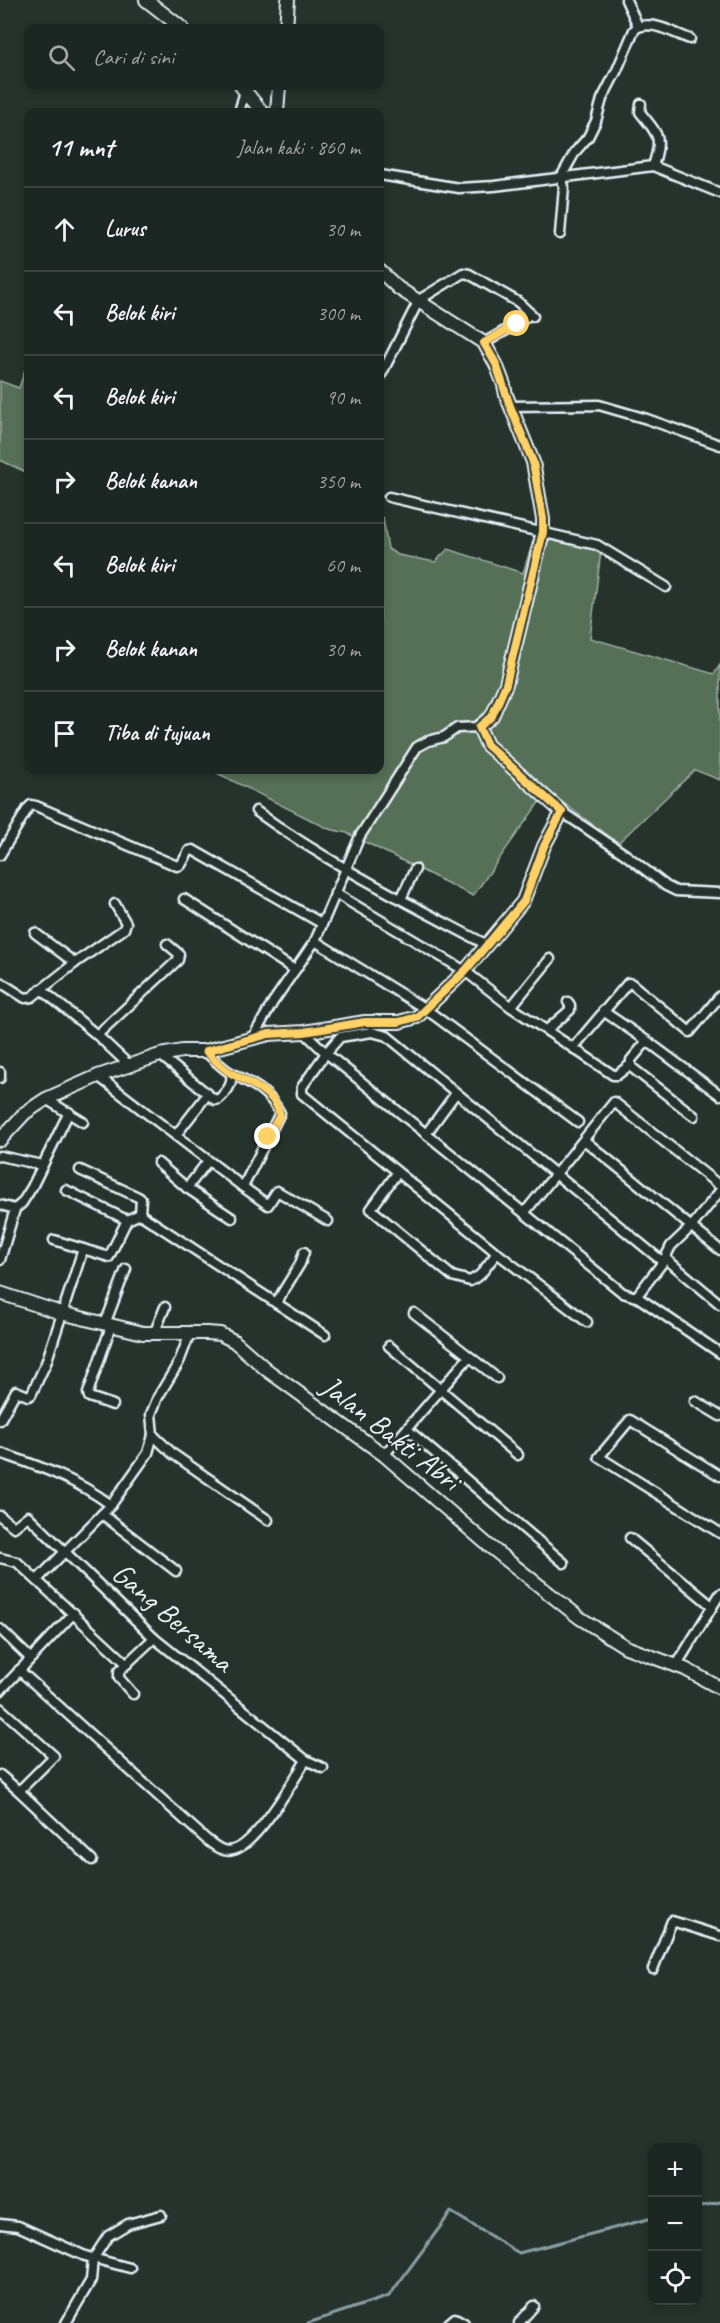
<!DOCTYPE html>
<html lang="id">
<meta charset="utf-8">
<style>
body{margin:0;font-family:Caveat,sans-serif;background:#29322f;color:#f1f3f6}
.controls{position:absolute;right:18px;bottom:18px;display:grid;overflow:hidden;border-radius:12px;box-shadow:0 3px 9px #0003}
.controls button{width:54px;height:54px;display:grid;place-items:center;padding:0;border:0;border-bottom:2px solid #3a4340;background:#1c2622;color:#f1f3f6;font:30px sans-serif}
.stop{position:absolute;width:18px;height:18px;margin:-14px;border:4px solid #ffd166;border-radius:50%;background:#fff}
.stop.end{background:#ffd166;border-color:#fff;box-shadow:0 2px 6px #0008}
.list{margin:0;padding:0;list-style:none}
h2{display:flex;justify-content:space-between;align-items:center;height:78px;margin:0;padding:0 24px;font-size:26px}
h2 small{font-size:20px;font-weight:400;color:#a0a5a5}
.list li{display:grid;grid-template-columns:39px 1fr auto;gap:18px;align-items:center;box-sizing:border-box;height:84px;padding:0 24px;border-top:2px solid #3a4340}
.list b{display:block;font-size:22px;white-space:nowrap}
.list em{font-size:20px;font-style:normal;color:#a0a5a5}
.icon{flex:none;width:33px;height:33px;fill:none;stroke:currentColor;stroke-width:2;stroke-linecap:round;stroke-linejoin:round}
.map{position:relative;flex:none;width:720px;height:2323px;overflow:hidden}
.search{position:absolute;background:#1c2622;box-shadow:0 3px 9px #0003;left:24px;top:24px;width:360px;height:66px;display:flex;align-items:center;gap:15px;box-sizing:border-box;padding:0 21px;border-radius:12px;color:#a0a5a5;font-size:22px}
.panel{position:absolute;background:#1c2622;box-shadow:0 3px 9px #0003;left:24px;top:108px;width:360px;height:666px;border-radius:12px}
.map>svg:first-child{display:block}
.green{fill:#557057;stroke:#9eb0a8;stroke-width:1.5}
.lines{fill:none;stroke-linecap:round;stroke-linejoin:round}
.stream{stroke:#889fa6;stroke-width:3}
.street-casing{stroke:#e8f1f8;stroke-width:13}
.secondary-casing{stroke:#e8f1f8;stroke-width:16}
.street{stroke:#26332d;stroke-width:8}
.secondary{stroke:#26332d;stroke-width:12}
.route{stroke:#ffd166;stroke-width:8}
.labels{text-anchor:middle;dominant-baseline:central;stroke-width:5;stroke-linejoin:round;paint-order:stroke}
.street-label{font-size:30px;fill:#e8f1f8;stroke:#26332d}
</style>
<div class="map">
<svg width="720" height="2323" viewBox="0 0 720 2323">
<rect width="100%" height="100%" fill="#26332d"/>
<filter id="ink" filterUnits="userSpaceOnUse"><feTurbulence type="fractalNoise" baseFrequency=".0167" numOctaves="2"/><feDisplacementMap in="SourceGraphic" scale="12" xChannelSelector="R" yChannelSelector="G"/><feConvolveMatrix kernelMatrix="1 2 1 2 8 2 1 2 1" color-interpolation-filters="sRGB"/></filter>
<g filter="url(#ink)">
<g class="green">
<polygon points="28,361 28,473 0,460 0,381 19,388"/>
<polygon points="380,517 383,518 388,549 398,555 435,562 448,549 523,573 535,535 601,551 590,638 714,674 720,665 720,780 695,770 618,843 547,791 473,896 347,833 329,829 211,770 380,770"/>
</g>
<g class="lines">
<g class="stream">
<polyline points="698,2207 720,2202"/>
<polyline points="308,2323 389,2296 451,2212 519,2253 652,2218"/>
</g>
<defs>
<g id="street">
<polyline points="626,0 638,26"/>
<path d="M 641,104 L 640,112 C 658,135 663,136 653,166"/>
<polyline points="239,112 245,91"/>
<polyline points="380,175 459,188 494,186 653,166 720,193"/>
<path d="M 560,234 L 564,187 L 561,177 L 575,152 L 588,137 L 596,121 L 602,99 L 617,70 L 634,30 C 648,17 675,34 690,39"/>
<polyline points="484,343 517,324 530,314"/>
<polyline points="380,377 419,300 463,273 469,274 518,302 533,316"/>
<polyline points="510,406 599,405 647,419 720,445"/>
<polyline points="389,497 597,545 666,587"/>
<path d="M 256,811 C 329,864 408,903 487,945"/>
<polyline points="562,812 626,855 666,886 676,891 720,893"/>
<polyline points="0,855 28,808 31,805 36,806 177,866 181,865 189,851 193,850 321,923"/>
<polyline points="335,893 465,971 511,1007 573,1048 628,983 632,984 690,1032 720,996"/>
<polyline points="184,899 295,970"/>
<polyline points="401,899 415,869"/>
<polyline points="35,933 75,963"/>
<polyline points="315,941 427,1010 578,1122"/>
<polyline points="0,982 25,998 32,997 75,963 124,929 126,923 115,904"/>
<polyline points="41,989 97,1035 129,1065"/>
<polyline points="511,1007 550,959"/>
<polyline points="603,1011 647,1041 720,1095"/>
<polyline points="547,1030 570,1010 570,1005 568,1002"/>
<polyline points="304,1032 326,1053 623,1293 636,1297 663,1262 671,1246 692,1226 720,1191"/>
<polyline points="97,1035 178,960 179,954 167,944"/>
<polyline points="253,1037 273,1002 315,941 360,836 417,747 428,741 444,737 457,728 479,727"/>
<polyline points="647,1041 631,1060 631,1067 694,1116"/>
<polyline points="573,1048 613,1075 617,1075 630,1065"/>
<path d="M 205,1051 C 213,1058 222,1068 231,1073 C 252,1084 268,1090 280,1113 L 243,1187 L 268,1205 L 277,1191 L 328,1221"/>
<path d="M 160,1055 L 215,1100 L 219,1099 C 227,1091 233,1085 231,1073"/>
<polyline points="0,1072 0,1078"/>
<polyline points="98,1076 243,1187"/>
<polyline points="46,1099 83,1122"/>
<polyline points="426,1134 456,1093"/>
<polyline points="176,1135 207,1095"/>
<polyline points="584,1140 720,1250"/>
<polyline points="0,1156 42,1165"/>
<polyline points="158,1163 187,1188 232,1218"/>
<polyline points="80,1170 138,1197 141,1199 140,1214"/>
<polyline points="397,1173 371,1209 452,1276 470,1281 480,1275 497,1253"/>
<polyline points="187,1188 208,1161"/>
<polyline points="66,1190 127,1220"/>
<polyline points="0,1205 15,1209"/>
<polyline points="525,1212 614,1102 720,1186"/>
<polyline points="54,1240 109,1257 127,1220 140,1214 325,1335"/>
<polyline points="665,1258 720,1304"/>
<polyline points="0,1260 15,1209 22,1203 32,1187 69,1112"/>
<polyline points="636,1296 720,1353"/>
<polyline points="276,1303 300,1264 304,1252"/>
<polyline points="414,1313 497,1378"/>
<polyline points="587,1322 497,1253 302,1094 302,1087 326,1053 340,1037 372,1032 387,1036 663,1262"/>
<polyline points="105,1324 126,1269"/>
<polyline points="111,1326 88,1393 89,1397 113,1405"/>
<polyline points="154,1334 165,1307"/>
<polyline points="389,1346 518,1455"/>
<polyline points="695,1401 720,1416"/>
<polyline points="0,1420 16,1391 28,1396 31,1395 46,1363 83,1249"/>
<polyline points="407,1429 564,1563"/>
<polyline points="153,1435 173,1454 268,1520"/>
<path d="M 0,1453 C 39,1466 78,1480 111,1505"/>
<polyline points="384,1455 469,1357"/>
<polyline points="720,1476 630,1420 599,1457 720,1533"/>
<polyline points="102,1514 176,1571"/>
<polyline points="0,1516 14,1527 28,1516 154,1638 306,1760 323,1768"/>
<polyline points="630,1538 712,1606"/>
<polyline points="0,1558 17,1562 127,1664"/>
<polyline points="37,1580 111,1505 148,1453 153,1435 151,1414 158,1397 179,1362 191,1331"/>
<polyline points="0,1629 30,1658"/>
<polyline points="676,1666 720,1594"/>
<path d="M 19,1670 L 207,1840 C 215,1846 223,1853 233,1850 C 256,1845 294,1780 306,1760"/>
<polyline points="0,1691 74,1613"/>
<polyline points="133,1694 119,1678 119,1671 154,1638"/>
<polyline points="0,1708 54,1756 19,1791 0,1775"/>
<polyline points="19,1791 92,1860"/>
<polyline points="653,1969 672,1921 720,1936"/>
<polyline points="0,2224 18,2226 85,2256 130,2268"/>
<polyline points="66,2323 91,2280 93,2259 108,2236 128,2224 161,2215"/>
<polyline points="449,2323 455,2318 464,2323"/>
<polyline points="519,2323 534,2306"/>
</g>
<g id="secondary">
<polyline points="146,0 182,28"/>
<polyline points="286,28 288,0"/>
<polyline points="241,86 262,112"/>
<polyline points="277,112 279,86"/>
<polyline points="0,1140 25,1113 46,1099 98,1076 160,1055 182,1051 205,1051 269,1034 304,1032 365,1022 399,1022 417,1017 465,971 523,901 544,846 562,812 487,745 479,727 492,716 506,684 543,532 543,519 533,462 506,395 504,385 496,364 484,343 398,288 380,271"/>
<polyline points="0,1293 61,1313 143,1333 207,1333 220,1334 234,1341 267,1370 384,1455 488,1545 580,1618 626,1647 685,1669 720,1688"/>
</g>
</defs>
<use href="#street" class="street-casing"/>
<use href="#secondary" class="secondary-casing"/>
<use href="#street" class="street"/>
<use href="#secondary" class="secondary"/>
</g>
</g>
<g class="lines" filter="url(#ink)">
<path class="route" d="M 268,1137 L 280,1115 C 276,1092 248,1083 231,1073 C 222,1068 213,1058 206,1051 L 269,1034 L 304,1032 L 365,1022 L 399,1022 L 417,1017 L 465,971 L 524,901 L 544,846 L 562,812 L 487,745 L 479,727 L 492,716 L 506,684 L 543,532 L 543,519 L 533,462 L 510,406 L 496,364 L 484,343 L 517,324"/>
</g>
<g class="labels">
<g class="street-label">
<text transform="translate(391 1433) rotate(38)">Jalan Bakti Abri</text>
<text transform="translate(173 1617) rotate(41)">Gang Bersama</text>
</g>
</g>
</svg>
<div class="controls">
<button>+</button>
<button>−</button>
<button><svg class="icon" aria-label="locate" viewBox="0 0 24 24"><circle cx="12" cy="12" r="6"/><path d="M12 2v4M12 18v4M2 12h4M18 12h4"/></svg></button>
</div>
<div class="stop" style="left:517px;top:324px"></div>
<div class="stop end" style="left:268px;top:1137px"></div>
<div class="search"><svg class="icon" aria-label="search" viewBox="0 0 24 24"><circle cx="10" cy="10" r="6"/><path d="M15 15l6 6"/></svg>Cari di sini</div>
<section class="panel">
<h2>11 mnt<small>Jalan kaki · 860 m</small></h2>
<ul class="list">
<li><svg class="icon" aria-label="ahead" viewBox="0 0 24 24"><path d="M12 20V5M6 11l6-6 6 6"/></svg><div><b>Lurus</b></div><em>30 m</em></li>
<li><svg class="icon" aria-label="left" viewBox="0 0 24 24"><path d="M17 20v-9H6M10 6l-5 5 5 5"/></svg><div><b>Belok kiri</b></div><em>300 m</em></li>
<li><svg class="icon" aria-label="left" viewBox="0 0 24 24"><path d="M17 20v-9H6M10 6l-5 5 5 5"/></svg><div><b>Belok kiri</b></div><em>90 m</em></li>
<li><svg class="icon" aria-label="right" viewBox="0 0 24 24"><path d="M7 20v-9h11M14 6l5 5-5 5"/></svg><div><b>Belok kanan</b></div><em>350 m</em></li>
<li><svg class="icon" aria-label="left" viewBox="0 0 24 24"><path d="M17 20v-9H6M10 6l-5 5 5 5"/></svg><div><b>Belok kiri</b></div><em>60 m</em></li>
<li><svg class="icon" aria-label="right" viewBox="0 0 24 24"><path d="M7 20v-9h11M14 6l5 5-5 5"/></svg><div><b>Belok kanan</b></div><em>30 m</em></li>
<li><svg class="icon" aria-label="arrive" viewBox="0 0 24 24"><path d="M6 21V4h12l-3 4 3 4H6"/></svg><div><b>Tiba di tujuan</b></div></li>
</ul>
</section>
</div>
